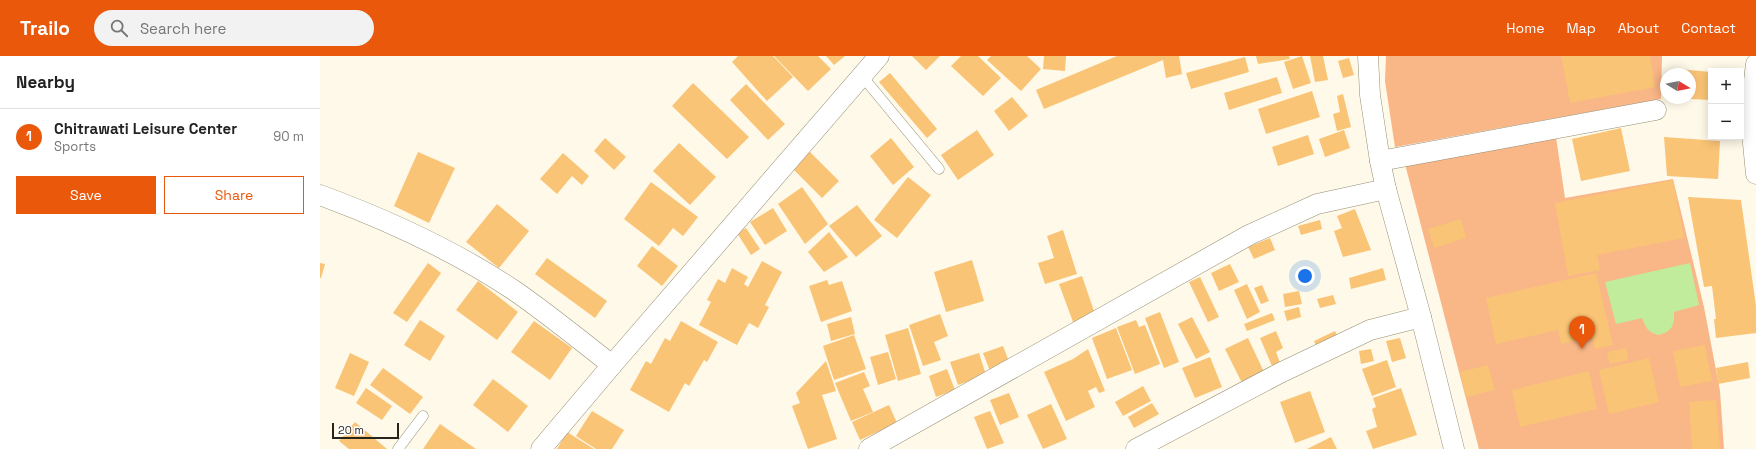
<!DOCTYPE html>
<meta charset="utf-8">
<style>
body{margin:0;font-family:"Space Grotesk",sans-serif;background:#f2f2f2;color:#222}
.controls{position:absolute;right:12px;top:12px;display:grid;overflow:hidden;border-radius:0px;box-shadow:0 2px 10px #0003}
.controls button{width:36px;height:36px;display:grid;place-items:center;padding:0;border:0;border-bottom:1px solid #e0e0e0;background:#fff;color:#222;font:20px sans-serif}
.compass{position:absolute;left:1340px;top:12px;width:36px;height:36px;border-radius:50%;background:#fff;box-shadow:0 2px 10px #0003;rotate:100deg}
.scale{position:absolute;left:12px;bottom:10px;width:67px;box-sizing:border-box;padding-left:4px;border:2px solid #272419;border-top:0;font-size:11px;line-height:14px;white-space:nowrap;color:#272419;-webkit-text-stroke:3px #fff;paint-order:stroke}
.you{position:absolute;left:985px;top:220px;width:14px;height:14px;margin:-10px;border:3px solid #fff;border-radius:50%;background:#1a73e8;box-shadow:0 0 0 6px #1a73e833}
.badge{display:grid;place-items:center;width:26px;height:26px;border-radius:50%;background:#ea580c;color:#fff;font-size:13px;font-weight:700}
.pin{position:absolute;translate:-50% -33px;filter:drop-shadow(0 1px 2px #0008)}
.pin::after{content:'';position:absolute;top:21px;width:14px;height:12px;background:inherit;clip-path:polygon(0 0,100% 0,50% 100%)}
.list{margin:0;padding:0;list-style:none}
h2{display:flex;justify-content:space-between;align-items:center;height:52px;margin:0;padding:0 16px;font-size:17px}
h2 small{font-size:13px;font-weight:400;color:#767676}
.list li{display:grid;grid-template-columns:26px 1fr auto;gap:12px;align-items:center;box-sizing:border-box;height:56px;padding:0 16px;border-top:1px solid #e0e0e0}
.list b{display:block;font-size:15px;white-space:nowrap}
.list p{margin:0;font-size:13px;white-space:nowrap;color:#767676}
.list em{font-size:13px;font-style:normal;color:#767676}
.actions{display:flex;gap:8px;padding:12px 16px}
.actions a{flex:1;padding:9px 0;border:1px solid #ea580c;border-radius:0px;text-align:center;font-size:14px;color:#ea580c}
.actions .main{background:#ea580c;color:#fff}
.icon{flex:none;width:22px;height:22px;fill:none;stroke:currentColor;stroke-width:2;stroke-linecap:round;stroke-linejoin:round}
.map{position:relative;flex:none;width:1436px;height:393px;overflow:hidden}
header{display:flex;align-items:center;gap:24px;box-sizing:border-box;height:56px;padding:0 20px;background:#ea580c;color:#fff}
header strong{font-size:19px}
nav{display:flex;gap:22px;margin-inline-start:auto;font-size:14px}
.search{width:280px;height:36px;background:#f2f2f2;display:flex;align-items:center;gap:10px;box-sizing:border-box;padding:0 14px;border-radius:22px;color:#767676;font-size:15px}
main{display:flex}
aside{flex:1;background:#fff}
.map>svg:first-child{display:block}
.green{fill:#f9b687}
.water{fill:#c1ec9c}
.building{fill:#fac476}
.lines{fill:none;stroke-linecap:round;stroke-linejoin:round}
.service-casing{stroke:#968e75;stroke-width:11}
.minor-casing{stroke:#968e75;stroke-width:21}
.service{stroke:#fff;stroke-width:10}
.minor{stroke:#fff;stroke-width:20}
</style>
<header>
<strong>Trailo</strong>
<div class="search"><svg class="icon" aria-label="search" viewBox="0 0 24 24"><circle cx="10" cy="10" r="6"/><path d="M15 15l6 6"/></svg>Search here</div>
<nav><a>Home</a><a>Map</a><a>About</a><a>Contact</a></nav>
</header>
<main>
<aside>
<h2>Nearby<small></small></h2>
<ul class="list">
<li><span class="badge">1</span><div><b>Chitrawati Leisure Center</b><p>Sports</p></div><em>90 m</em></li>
</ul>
<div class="actions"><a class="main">Save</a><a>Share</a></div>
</aside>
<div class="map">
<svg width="1436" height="393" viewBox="0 0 1436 393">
<rect width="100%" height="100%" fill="#fef9e8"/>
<g class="green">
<polygon points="1066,0 1342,0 1341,43 1075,91 1065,25"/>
<polygon points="1236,81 1245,142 1353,123 1384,251 1400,335 1404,393 1159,393 1085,108"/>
</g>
<path class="water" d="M 1370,207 L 1379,249 L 1354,256 C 1355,269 1352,276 1338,279 C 1328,276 1326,272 1322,262 L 1296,268 L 1285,226 Z"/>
<g class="building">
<polygon points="418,0 453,0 473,21 447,45 412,6"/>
<polygon points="454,0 498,0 511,13 488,35"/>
<polygon points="506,0 525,0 514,9"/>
<polygon points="592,0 620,0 606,14"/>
<polygon points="641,0 658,0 681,22 663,40 631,10"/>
<polygon points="671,0 707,0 721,13 701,35 667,4"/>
<polygon points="724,0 746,0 745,15 723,13"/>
<polygon points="797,0 859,0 862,18 846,22 843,4 724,53 716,34"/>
<polygon points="936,0 969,0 970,3 938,8"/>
<polygon points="982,0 991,27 973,33 964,6"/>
<polygon points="990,0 1003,0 1008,24 995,26"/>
<polygon points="1241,0 1330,0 1335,31 1250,47"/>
<polygon points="925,1 929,16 871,33 866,17"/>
<polygon points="1029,2 1034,19 1023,22 1018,5"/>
<polygon points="1358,13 1391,16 1391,44 1370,43 1370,18 1358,18"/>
<polygon points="570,17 617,73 607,82 559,26"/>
<polygon points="957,21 962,37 909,54 904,37"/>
<polygon points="373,27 429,81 407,103 352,50"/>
<polygon points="426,28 465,68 448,84 410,44"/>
<polygon points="992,35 1000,61 946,78 938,53"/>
<polygon points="1023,38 1031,71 1017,75 1013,58 1020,56 1017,40"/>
<polygon points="692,41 708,60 689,75 674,55"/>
<polygon points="1301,72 1310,115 1261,125 1252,83"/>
<polygon points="657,74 674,99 638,124 621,99"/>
<polygon points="1024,74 1030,92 1005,101 999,83"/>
<polygon points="988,79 994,98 958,110 952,91"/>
<polygon points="1344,81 1400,85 1398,123 1347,120"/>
<polygon points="285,82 306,101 294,114 274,95"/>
<polygon points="571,82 594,111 573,129 550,100"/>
<polygon points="359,87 396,121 370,149 333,115"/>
<polygon points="488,94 519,125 502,142 471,111"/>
<polygon points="98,96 135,112 109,167 74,150"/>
<polygon points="243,97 269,120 262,129 252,120 237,138 220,123"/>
<polygon points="588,121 611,139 577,182 554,164"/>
<polygon points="1353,124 1364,182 1277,199 1280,214 1248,220 1235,147"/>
<polygon points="331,126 378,161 363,180 353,172 339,190 304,163"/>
<polygon points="482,131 508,168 485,188 458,148"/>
<polygon points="1368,141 1421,144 1436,250 1436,277 1396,282 1394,263 1396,263 1392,230 1384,231"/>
<polygon points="177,148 209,175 179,212 146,186"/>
<polygon points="537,149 562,180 536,201 509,170"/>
<polygon points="453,152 467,175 445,189 430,166"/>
<polygon points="1035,153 1051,194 1023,201 1014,175 1022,172 1017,160"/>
<polygon points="1141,163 1146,182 1114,192 1108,173"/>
<polygon points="1000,164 1002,173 981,179 978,170"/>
<polygon points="426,172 440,193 431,199 417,177"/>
<polygon points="743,174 757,218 725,228 718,207 734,202 727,180"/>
<polygon points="509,176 528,201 504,216 488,196"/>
<polygon points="950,182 955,194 934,203 928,191"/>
<polygon points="332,190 358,210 342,230 317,210"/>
<polygon points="227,202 287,245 275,262 215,218"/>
<polygon points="652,204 664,245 626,256 614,216"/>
<polygon points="442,205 462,216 445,249 449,251 438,272 429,267 417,289 379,269 391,246 387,244 398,223 405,227 412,212 428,221 424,228 428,231"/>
<polygon points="0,207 5,208 1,222 0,222"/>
<polygon points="108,207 121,217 87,266 73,257"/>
<polygon points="910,208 919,226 899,235 891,217"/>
<polygon points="1063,212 1066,224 1031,233 1029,222"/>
<polygon points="1276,217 1293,289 1275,293 1272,281 1241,288 1238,274 1176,288 1166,242"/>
<polygon points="762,220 775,258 753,266 739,228"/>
<polygon points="880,221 899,261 888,266 869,226"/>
<polygon points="507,224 509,229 522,225 532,255 501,266 489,230"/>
<polygon points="158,225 198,256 177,284 136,254"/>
<polygon points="927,228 940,256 927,263 914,234"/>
<polygon points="942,229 949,245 941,248 934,232"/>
<polygon points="979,235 982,248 965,251 963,238"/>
<polygon points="1013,239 1016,248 1000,252 997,243"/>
<polygon points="979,251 981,261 967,265 964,255"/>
<polygon points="840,256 859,306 844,312 825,262"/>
<polygon points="952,257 955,264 927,275 924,268"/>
<polygon points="620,258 628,280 614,286 621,304 603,310 589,269"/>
<polygon points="531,261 535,278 511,285 507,268"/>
<polygon points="872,261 890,296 876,303 858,268"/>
<polygon points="100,264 125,280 110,305 84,289"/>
<polygon points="816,264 819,271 825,269 840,308 815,318 797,271"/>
<polygon points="214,265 252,292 230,324 191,296"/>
<polygon points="361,265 398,286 387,306 384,304 369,330 365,327 349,356 310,334 326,305 331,308 345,282 350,285"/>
<polygon points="588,272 601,318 578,325 565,279"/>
<polygon points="796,272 812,314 787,323 772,282"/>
<polygon points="956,275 963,292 956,296 960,307 952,310 940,282"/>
<polygon points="1015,275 1020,285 998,295 994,285"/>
<polygon points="534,279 546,313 514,324 503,290"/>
<polygon points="928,282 944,316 922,327 905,293"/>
<polygon points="1080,282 1086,302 1072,306 1066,285"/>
<polygon points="1385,289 1392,325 1360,331 1353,295"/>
<polygon points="683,290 690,308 670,315 663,297"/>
<polygon points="1306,292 1308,304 1290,308 1287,296"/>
<polygon points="768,293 785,335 779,337 776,331 768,335 775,351 746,365 724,316 753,303"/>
<polygon points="1051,293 1054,305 1041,308 1039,295"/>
<polygon points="568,296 576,323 558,329 550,301"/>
<polygon points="30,297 49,306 34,340 15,332"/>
<polygon points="659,297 666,319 638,329 630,306"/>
<polygon points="890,301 902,331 875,342 862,312"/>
<polygon points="1329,302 1339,346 1289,358 1279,314"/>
<polygon points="1067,304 1076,331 1052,340 1042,313"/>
<polygon points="506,305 516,335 502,339 517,383 488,393 472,350 480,347 476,337"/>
<polygon points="1428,306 1430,322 1398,328 1396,312"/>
<polygon points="1168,309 1175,334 1146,341 1140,316"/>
<polygon points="63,312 103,341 90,358 50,329"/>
<polygon points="627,313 635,334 616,341 609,320"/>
<polygon points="1269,315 1277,353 1200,371 1192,334"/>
<polygon points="544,316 550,330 543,333 553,356 531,365 515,327"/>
<polygon points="173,323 208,350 188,376 153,349"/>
<polygon points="823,330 831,345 803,360 795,346"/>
<polygon points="46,332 72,350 62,364 36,347"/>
<polygon points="1081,332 1097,379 1053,393 1046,375 1057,371 1052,353 1056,351 1053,342"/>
<polygon points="990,335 1005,376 975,387 960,346"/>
<polygon points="689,337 699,361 680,369 670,344"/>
<polygon points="1396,344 1400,393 1372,393 1369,346"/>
<polygon points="832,347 839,358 814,372 808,361"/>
<polygon points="731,348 747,383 723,393 707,359"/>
<polygon points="569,349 577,367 540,384 532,366"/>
<polygon points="272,355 304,374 292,393 276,393 256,380"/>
<polygon points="670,355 684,387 667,393 654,361"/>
<polygon points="35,366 67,393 29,393 19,385"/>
<polygon points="120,368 156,393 103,393"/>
<polygon points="247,376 274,393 237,393"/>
<polygon points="1011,381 1017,393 987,393"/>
</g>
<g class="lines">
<defs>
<g id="service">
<polyline points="542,20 619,113"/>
<polyline points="78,393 103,360"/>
</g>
<g id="minor">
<polyline points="1048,0 1050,39 1060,105 1066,133 1101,261 1134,393"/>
<polyline points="1436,8 1430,57 1436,118"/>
<polyline points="1060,105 1336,54"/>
<path d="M 0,139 C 68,164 135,195 195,235 C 228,258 260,284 292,309"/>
<polyline points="221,393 292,309 559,0"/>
<polyline points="549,393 929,179 997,148 1066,133"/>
<polyline points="816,393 960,317 1050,274 1101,261"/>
</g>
</defs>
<use href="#service" class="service-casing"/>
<use href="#minor" class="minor-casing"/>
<use href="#service" class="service"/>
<use href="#minor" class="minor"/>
</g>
</svg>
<div class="controls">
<button>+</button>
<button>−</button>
</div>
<svg class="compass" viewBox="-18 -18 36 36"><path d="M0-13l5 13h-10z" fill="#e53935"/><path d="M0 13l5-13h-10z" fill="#767676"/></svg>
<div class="scale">20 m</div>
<div class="you"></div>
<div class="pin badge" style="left:1262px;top:293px">1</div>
</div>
</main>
